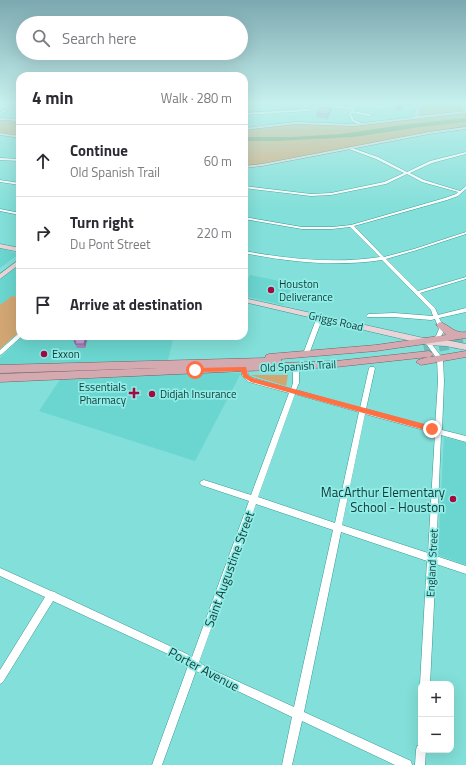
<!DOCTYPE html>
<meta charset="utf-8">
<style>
body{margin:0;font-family:"Titillium Web",sans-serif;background:#f2f2f3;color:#2b2b33}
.controls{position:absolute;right:12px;bottom:12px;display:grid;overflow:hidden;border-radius:8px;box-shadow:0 4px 16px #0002}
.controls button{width:36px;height:36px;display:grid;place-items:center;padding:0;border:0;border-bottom:1px solid #e1e1e2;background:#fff;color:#2b2b33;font:20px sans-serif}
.stop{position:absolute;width:12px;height:12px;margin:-9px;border:3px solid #ff7043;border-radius:50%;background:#fff}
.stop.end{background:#ff7043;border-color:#fff;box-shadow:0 1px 4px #0008}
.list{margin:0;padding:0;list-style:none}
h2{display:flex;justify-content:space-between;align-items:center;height:52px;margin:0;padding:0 16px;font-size:17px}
h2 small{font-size:13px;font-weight:400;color:#7c7c81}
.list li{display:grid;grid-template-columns:26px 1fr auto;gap:12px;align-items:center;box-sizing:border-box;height:72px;padding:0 16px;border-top:1px solid #e1e1e2}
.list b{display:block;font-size:15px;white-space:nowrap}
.list p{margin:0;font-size:13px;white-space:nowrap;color:#7c7c81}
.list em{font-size:13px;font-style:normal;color:#7c7c81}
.icon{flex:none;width:22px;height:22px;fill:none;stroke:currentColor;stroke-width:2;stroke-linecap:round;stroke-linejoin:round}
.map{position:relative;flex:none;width:466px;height:765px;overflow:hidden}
.search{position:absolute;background:#fff;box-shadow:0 4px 16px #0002;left:16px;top:16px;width:232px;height:44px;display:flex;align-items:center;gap:10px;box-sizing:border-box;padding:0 14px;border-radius:22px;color:#7c7c81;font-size:15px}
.panel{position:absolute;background:#fff;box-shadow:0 4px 16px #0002;left:16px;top:72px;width:232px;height:268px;border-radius:12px}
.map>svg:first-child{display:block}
.built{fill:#6bd5cf}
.green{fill:#d1a673}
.water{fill:#7b985f}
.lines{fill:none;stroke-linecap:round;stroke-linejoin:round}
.primary-tunnel{stroke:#6bbeb9;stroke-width:10;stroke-dasharray:10 5;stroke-linecap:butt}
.street-casing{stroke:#399994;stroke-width:1}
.secondary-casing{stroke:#399994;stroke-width:1}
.primary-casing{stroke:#7e5d63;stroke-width:1}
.street{fill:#fff;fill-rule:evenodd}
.secondary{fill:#ead4d7;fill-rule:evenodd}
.primary{fill:#d4aab0;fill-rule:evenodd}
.wall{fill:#a689bb}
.shaded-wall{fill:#876f98}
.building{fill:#c19fd9;stroke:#876f98}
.route{fill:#ff7043}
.poi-dot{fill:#a40940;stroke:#90ece6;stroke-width:1.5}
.labels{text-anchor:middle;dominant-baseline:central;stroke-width:3.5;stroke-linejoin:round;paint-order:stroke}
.poi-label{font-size:11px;fill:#113937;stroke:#90ece6;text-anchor:start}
.street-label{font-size:11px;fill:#113937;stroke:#90ece6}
.near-poi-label{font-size:13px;fill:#113937;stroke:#90ece6;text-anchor:end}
.near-street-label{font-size:13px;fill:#113937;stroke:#90ece6}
</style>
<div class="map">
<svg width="466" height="765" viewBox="0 0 466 765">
<rect width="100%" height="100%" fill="#82dfd9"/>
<g class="built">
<polygon points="0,248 19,254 0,268"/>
<polygon points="20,263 20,297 12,296 0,305 0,279"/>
<polygon points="250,275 293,284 283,305 244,296 244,285"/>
<polygon points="22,336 150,336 173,339 168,360 0,366 0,358"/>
<polygon points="203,373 241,373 195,461 39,411 61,378"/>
<polygon points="444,437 466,443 466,565 438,555"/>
</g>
<g class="green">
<polygon points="423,103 462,103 463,112 420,115"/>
<polygon points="466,113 466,127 424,133 258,165 244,166 244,130 294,124 350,126"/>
<polygon points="0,119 20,121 20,135 17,136 0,134"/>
<polygon points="12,296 20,297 20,331 0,349 0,305"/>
<polygon points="250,375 288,375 286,386"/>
</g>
<polygon class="water" points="466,118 466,122 420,127 354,137 276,141 244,141 244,137 291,137 341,134 410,124"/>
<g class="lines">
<polyline class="primary-tunnel" points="424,349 465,342"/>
<defs>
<g id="street">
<polygon points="0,103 6,103 0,105"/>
<polygon points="250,103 254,103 298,107 297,108"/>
<polygon points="354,103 357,103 357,104 380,106 381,105 387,107 382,109 381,108 356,105 353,111 374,115 369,116 352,113 351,114 354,120 361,123 360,125 352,121 349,114 352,109 320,107 322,105 326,105 327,106 352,107"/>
<polygon points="310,109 309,111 244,115 244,113"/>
<path d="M 349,147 L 378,157 L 407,172 L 430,161 L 466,152 L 466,154 L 432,163 L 410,173 L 424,180 L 460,191 L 466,186 L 466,189 L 458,196 L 447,200 L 354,226 L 384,257 L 414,249 L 466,232 L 466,234 L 417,250 L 386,259 L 418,291 L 466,277 L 466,279 L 420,293 L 435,308 L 438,315 L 466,308 L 466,312 L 439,318 L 445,329 L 440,338 L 431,343 L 443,359 L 444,381 L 442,430 L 466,436 L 466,442 L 441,435 L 436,556 L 466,566 L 466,574 L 436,564 L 430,684 L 421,684 L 421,686 L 420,684 L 427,561 L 341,532 L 304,712 L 411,761 L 412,765 L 395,765 L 302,721 L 292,765 L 282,765 L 292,717 L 196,671 L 162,765 L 152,765 L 188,666 L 181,660 L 53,601 L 3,682 L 0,684 L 0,670 L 45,597 L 0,576 L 0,568 L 51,591 L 55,592 L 56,593 L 187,654 L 192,657 L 249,501 L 201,485 L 200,483 L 201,481 L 204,480 L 251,495 L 289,393 L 249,382 L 242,376 L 241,364 L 242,363 L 246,363 L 248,375 L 253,378 L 291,389 L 293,383 L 293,371 L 296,369 L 298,370 L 299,371 L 299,383 L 296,390 L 360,408 L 369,368 L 370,367 L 374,367 L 375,368 L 366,409 L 435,428 L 438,381 L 437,359 L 425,342 L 436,336 L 439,329 L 435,319 L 431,320 L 394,317 L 367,317 L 366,316 L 367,315 L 369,314 L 394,313 L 433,316 L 431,310 L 382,260 C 335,267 290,262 244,253 L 244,251 C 289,259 334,264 380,257 L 350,227 L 332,229 L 302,229 L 244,219 L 244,217 L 302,227 L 332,227 L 351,225 L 445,198 L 456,194 L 458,192 L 422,182 L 407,174 L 386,184 L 331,195 L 311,196 L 244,188 L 244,186 L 311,194 L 331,193 L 384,182 L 404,173 L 376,159 L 349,149 ZM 295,394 L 359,412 L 335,523 L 258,497 ZM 365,414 L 435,433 L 428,553 L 342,525 ZM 256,504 L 333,530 L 294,707 L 206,667 L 199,662 Z"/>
<polygon points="0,158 20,159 20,161 0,160"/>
<polygon points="0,180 20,183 20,185 0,182"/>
<polygon points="0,209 20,213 20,215 0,211"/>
<polygon points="320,315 323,317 309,354 308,355 304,355 303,354 317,317"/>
<polygon points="20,333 20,336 22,336 2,354 0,355 0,350 18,334"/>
<polygon points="421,745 421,750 426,750 425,765 415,765 416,750 417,746"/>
</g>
<g id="secondary">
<polygon points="418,103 421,103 418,116 466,111 466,113 354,126 296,124 244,130 244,128 296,122 354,124 414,117"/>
<polygon points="20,104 20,106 0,114 0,112"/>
<polygon points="0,118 20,119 20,121 0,120"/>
<polygon points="466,127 466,129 429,134 262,166 244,168 244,166 262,164 429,132"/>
<polygon points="0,133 20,136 20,138 0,135"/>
<polygon points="0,244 20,248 20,252 0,248"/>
<polygon points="20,259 20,264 0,279 0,274"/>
<polygon points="244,298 428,339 446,340 466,344 466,350 446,346 428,345 244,302"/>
</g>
<path id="primary" d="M 440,322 C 450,325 454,334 466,332 L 466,338 L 376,351 L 281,359 L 281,363 L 336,361 L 429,351 L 434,354 L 430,357 L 466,351 L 466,357 L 421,365 L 416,362 L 418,360 L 428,357 L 336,367 L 0,382 L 0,374 L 158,368 L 0,373 L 0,365 L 265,358 L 266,355 L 269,354 L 376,345 L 446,335 L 436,325 Z"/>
</defs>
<use href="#street" class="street-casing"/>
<use href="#secondary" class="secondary-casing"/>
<use href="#primary" class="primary-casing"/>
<use href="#street" class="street"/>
<use href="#secondary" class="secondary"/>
<use href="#primary" class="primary"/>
</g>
<g class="wall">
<polygon points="397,103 405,103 401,112 395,110"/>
<polygon points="332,108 331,112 327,119 316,117 317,113"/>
<polygon points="76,336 88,336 85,348 77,348 74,342"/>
</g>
<g class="shaded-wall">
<polygon points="405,103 413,103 412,105 404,106"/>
<polygon points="332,108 331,112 327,119 327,114"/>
<polygon points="86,336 88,336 85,348 84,344"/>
</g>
<g class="building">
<polygon points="397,103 404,103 403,106 396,105"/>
<polygon points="321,107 332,108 327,114 317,113"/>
<polygon points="76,336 86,336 84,344 75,344 76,341 74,342"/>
</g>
<linearGradient id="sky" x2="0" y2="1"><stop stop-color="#7ca9b1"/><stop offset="0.49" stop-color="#c7f1ee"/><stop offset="1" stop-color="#c7f1ee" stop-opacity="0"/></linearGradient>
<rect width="466" height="210" fill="url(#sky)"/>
<polygon class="route" points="244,367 246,367 248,375 253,378 432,426 436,429 432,432 251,382 243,377 241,371 195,372 192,370 195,368"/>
<g class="poi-dot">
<circle cx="271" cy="290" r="4"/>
<circle cx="44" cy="354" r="4"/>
<path d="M132 387h4v4h4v4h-4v4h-4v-4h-4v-4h4z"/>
<circle cx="152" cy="394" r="4"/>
<circle cx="453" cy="499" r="4"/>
</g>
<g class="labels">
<g class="poi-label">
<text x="279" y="284">Houston<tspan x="279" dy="13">Deliverance</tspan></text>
<text x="52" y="354">Exxon</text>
<text x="126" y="387" text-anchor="end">Essentials<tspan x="126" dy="13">Pharmacy</tspan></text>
<text x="160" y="394">Didjah Insurance</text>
</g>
<g class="street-label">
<text transform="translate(336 321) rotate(13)">Griggs Road</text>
<text transform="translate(298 366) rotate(-3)">Old Spanish Trail</text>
<text transform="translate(432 563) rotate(-87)">England Street</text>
</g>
<g class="near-poi-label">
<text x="445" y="492">MacArthur Elementary<tspan x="445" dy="15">School - Houston</tspan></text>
</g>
<g class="near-street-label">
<text transform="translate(229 569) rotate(-70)">Saint Augustine Street</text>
<text transform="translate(204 669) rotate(28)">Porter Avenue</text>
</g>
</g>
</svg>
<div class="controls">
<button>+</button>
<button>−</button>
</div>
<div class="stop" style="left:195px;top:370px"></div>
<div class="stop end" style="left:432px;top:429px"></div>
<div class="search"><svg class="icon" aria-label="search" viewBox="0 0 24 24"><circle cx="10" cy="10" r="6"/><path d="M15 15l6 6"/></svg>Search here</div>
<section class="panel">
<h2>4 min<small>Walk · 280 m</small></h2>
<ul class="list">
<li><svg class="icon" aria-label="ahead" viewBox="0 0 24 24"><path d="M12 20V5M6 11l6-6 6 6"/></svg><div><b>Continue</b><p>Old Spanish Trail</p></div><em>60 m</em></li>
<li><svg class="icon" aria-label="right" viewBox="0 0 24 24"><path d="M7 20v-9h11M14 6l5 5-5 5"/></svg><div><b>Turn right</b><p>Du Pont Street</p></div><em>220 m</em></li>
<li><svg class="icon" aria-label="arrive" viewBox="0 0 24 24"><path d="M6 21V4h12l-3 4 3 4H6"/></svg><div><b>Arrive at destination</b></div></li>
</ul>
</section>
</div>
